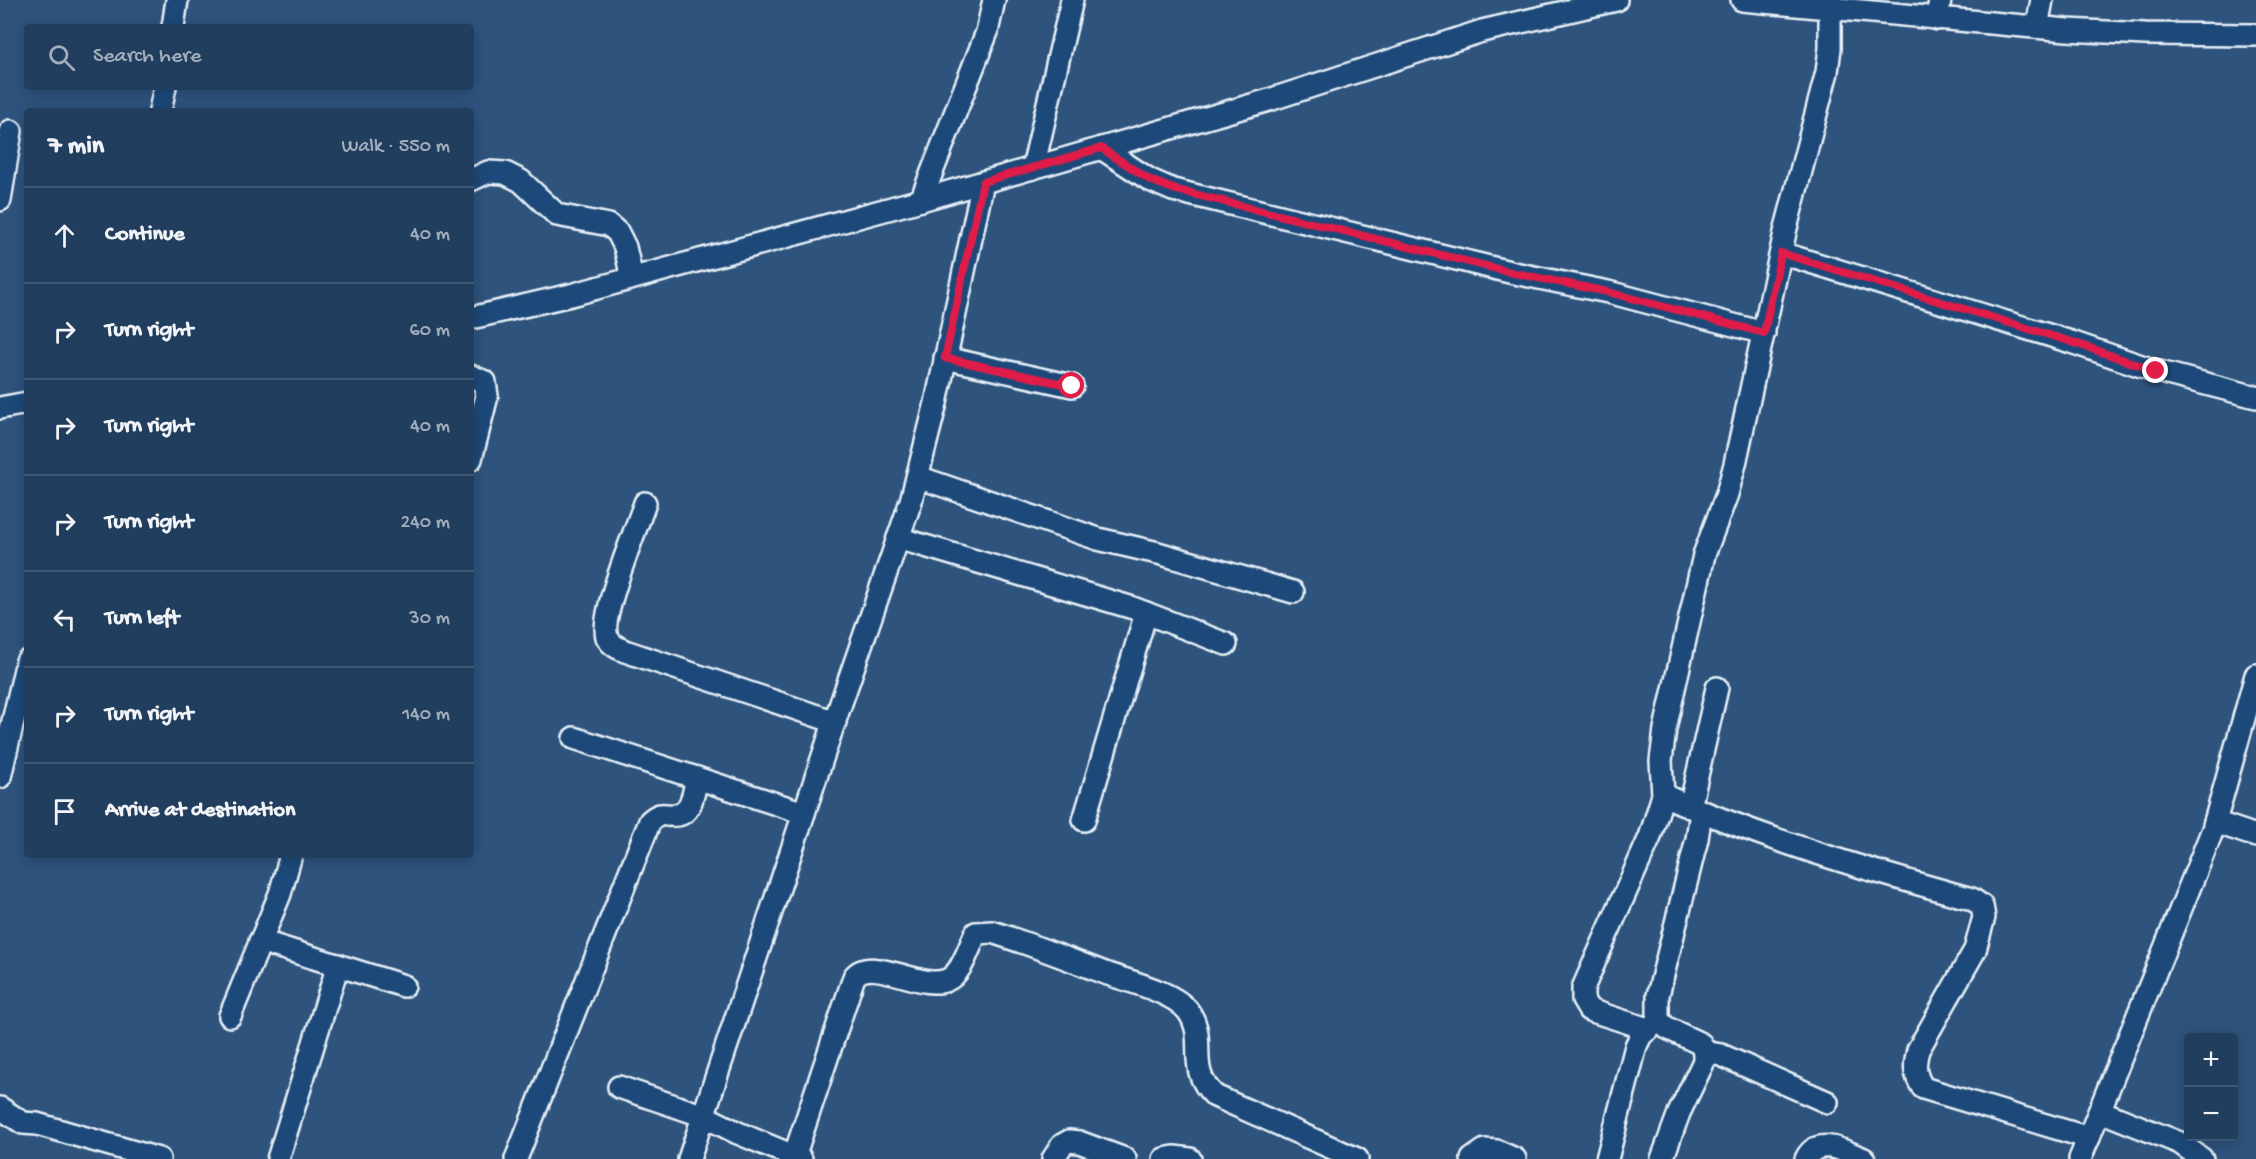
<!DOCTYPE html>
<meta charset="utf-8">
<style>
body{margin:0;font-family:"Gochi Hand",sans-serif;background:#2a4564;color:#f1f3f6}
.controls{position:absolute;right:18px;bottom:18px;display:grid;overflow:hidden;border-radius:6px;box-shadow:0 3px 15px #0003}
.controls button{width:54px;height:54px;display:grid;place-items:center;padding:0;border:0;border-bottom:2px solid #3f5773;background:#223e5e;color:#f1f3f6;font:30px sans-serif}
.stop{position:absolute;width:18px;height:18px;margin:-14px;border:4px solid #e11d48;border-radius:50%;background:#fff}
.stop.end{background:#e11d48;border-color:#fff;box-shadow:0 2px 6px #0008}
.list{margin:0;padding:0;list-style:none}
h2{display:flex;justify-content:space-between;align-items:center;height:78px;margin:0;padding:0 24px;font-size:26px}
h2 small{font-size:20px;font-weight:400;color:#a2aebc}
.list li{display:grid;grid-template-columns:39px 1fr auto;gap:18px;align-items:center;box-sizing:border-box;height:96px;padding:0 24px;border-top:2px solid #3f5773}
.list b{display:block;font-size:22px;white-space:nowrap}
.list em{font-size:20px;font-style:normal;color:#a2aebc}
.icon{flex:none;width:33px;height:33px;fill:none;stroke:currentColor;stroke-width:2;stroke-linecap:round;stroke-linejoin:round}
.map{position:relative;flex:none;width:2256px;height:1159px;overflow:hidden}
.search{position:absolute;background:#223e5e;box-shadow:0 3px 15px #0003;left:24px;top:24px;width:450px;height:66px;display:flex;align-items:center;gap:15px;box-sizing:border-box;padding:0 21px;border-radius:6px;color:#a2aebc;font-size:22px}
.panel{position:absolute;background:#223e5e;box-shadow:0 3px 15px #0003;left:24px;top:108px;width:450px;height:750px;border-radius:6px}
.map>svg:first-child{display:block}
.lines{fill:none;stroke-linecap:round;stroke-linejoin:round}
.minor-casing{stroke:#e8f1f8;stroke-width:26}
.minor{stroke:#1f4a7a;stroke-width:21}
.route{stroke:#e11d48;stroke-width:8}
</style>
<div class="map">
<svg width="2256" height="1159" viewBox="0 0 2256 1159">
<rect width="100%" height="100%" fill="#2e537d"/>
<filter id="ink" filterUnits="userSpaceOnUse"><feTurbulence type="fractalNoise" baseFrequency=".0167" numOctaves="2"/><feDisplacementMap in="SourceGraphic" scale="12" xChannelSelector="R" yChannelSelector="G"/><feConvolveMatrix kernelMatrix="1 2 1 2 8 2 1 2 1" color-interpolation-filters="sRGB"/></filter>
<g filter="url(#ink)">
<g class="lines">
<defs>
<g id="minor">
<polyline points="1742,0 2067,30 2145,34 2256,35"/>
<polyline points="1937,19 1940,0"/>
<polyline points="173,27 177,0"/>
<polyline points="2037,27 2042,0"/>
<polyline points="160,111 165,87"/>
<polyline points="1101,148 1150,180 1173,190 1514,273 1608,292 1764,333"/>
<polyline points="1033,168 1072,0"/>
<polyline points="471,180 488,172 505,173 521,181 557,215 609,225 618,233 625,247 632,278"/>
<polyline points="0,200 11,131"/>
<polyline points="921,200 987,32 994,0"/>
<polyline points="1781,253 2071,342 2156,371 2256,397"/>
<polyline points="471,318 571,295 921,200 1269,100 1482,31 1616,0"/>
<polyline points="945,358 1072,386"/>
<polyline points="471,376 485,382 487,396 471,459"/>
<polyline points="0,408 27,403"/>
<polyline points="918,477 1098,539 1158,553 1293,592"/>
<path d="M 645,503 C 637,527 599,617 607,637 C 611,645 618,648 625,651 L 835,722"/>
<polyline points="898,538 1133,608 1226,644"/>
<polyline points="574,738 804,813"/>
<polyline points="0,777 27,661"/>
<path d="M 1663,795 C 1763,839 1867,870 1972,899 L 1982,906 L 1984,917 L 1975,950 L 1918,1050 C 1914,1066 1914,1074 1923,1088 L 2089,1138"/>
<polyline points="1690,807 1717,688"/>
<polyline points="1084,820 1146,613"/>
<polyline points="2215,822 2256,836"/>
<polyline points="260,941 404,986"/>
<polyline points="230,1016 280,894 291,855"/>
<polyline points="1648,1029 1589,1010 1583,1000 1583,988 1650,837 1663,795 1661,761 1665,729 1704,555 1727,494 1735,464 1786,228 1827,72 1830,48 1830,0"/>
<polyline points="1704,1052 1721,1055 1827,1102"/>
<polyline points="619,1087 704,1116 738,1133 801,1159"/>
<polyline points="0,1108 23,1123 37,1124 159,1159"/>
<polyline points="2100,1111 2180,1143 2202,1159"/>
<path d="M 794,1157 L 854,977 C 871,954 921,991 947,980 C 962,974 969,947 976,933 L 992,932 C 1030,944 1068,959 1105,973 C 1128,981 1174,992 1188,1011 C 1209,1039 1184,1068 1215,1096 L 1357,1159"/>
<polyline points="278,1159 338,965"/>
<path d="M 516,1159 L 650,821 C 663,810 663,817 677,815 C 692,813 694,790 697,778"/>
<polyline points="689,1159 832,729 911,501 936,403 983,182"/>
<polyline points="1053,1159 1062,1145 1069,1141 1079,1142 1125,1159"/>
<polyline points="1164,1159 1174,1157 1190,1159"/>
<polyline points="1472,1159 1485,1150 1497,1151 1515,1159"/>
<polyline points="1607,1159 1636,1046 1641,1035 1657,1022"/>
<polyline points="1662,1159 1679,1113 1704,1061 1704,1052 1701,1044 1667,1028 1658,1020 1658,995 1697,839 1701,812"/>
<path d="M 1806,1159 C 1817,1135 1847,1152 1864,1159"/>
<polyline points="2080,1159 2213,829 2256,675"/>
</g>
</defs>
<use href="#minor" class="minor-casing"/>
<use href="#minor" class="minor"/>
</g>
</g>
<g class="lines" filter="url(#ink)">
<polyline class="route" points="1072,386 945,358 983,182 1101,148 1150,180 1173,189 1514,273 1608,292 1764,333 1781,253 2072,342 2156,371"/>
</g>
</svg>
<div class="controls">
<button>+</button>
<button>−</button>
</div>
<div class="stop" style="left:1072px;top:386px"></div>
<div class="stop end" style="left:2156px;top:371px"></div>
<div class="search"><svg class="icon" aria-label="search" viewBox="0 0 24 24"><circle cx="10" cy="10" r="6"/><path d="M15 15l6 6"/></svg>Search here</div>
<section class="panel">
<h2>7 min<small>Walk · 550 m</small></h2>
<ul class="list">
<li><svg class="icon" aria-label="ahead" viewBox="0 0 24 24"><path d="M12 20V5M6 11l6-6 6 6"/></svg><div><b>Continue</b></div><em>40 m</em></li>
<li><svg class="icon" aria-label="right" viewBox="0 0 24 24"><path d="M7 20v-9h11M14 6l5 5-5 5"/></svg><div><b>Turn right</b></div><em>60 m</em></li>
<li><svg class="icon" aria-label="right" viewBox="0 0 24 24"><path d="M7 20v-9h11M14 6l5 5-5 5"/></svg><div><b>Turn right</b></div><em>40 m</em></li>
<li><svg class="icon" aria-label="right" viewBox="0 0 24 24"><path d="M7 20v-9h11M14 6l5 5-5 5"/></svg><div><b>Turn right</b></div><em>240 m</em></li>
<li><svg class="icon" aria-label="left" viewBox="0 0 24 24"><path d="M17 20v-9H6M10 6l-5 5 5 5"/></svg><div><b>Turn left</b></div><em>30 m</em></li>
<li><svg class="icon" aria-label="right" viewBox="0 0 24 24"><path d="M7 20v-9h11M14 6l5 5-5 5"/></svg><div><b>Turn right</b></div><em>140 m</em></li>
<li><svg class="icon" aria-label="arrive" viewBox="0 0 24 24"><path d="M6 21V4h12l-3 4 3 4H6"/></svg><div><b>Arrive at destination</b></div></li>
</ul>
</section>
</div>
